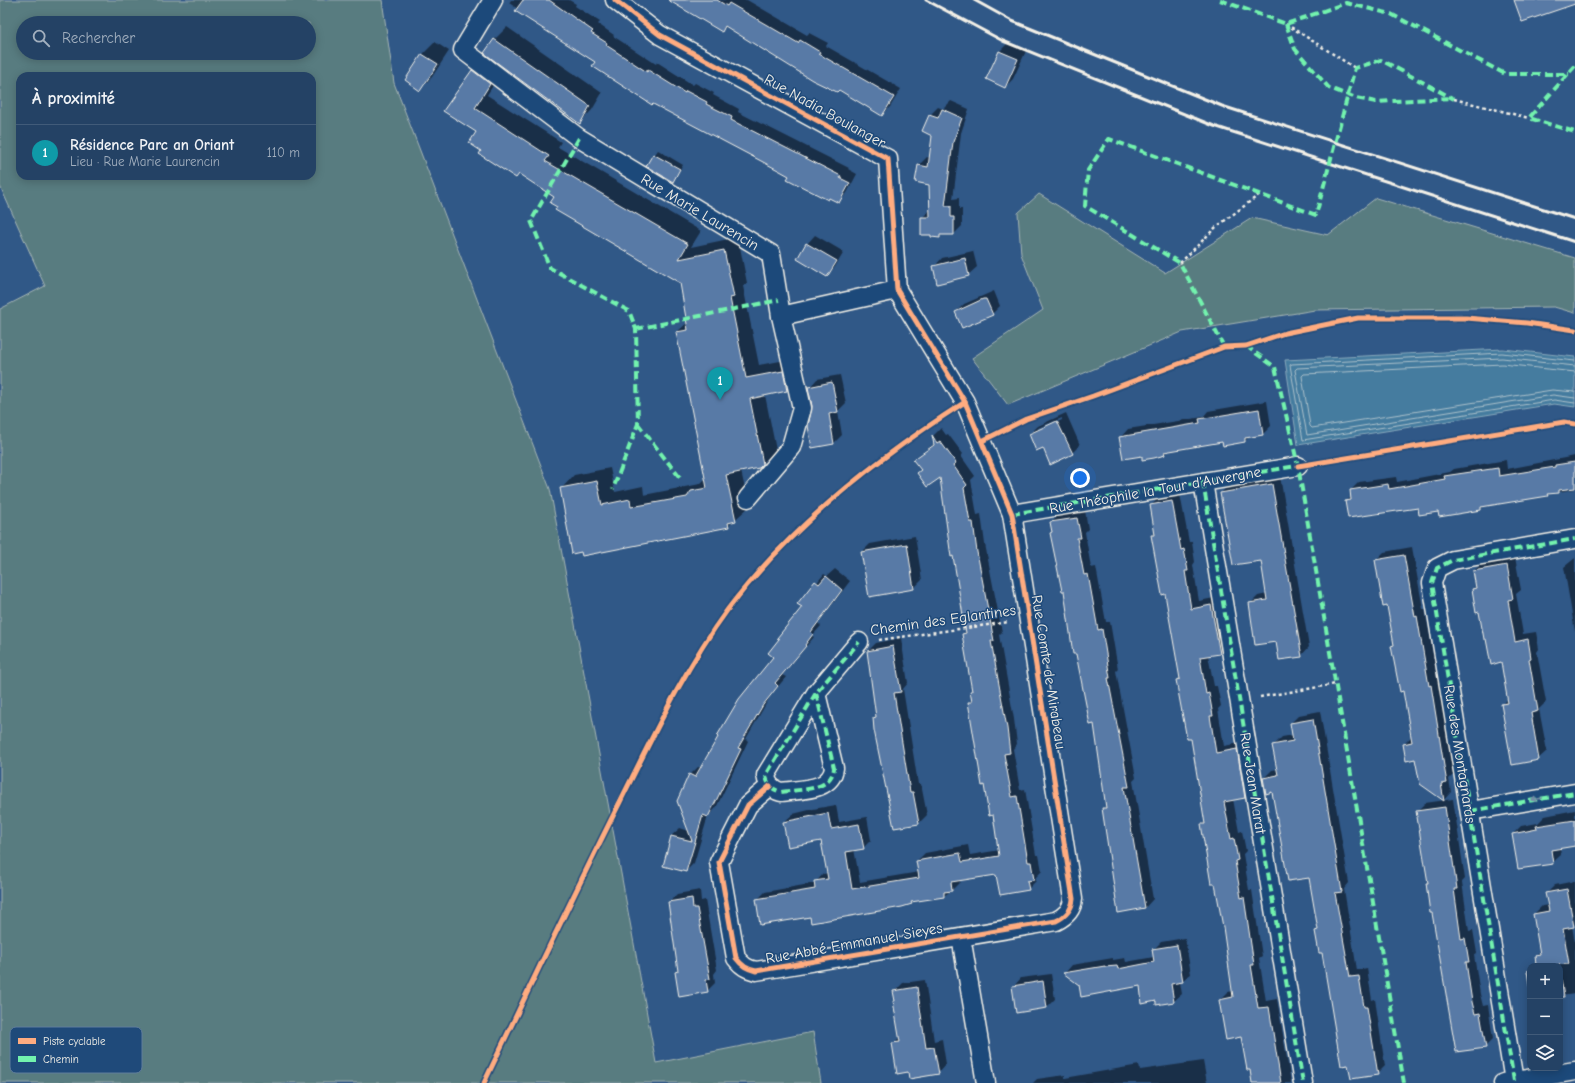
<!DOCTYPE html>
<html lang="fr">
<meta charset="utf-8">
<style>
body{margin:0;font-family:"Comic Neue",sans-serif;background:#2c496b;color:#f1f3f6}
.controls{position:absolute;right:12px;bottom:12px;display:grid;overflow:hidden;border-radius:8px;box-shadow:0 2px 10px #0003}
.controls button{width:36px;height:36px;display:grid;place-items:center;padding:0;border:0;border-bottom:1px solid #415b79;background:#244265;color:#f1f3f6;font:20px sans-serif}
.you{position:absolute;left:1080px;top:478px;width:14px;height:14px;margin:-10px;border:3px solid #fff;border-radius:50%;background:#1a73e8;box-shadow:0 0 0 6px #1a73e833}
.badge{display:grid;place-items:center;width:26px;height:26px;border-radius:50%;background:#e69b98;color:#fff;font-size:13px;font-weight:700}
.pin{position:absolute;translate:-50% -33px;filter:drop-shadow(0 1px 2px #0008)}
.pin::after{content:'';position:absolute;top:21px;width:14px;height:12px;background:inherit;clip-path:polygon(0 0,100% 0,50% 100%)}
.list{margin:0;padding:0;list-style:none}
h2{display:flex;justify-content:space-between;align-items:center;height:52px;margin:0;padding:0 16px;font-size:17px}
h2 small{font-size:13px;font-weight:400;color:#a3b0bf}
.list li{display:grid;grid-template-columns:26px 1fr auto;gap:12px;align-items:center;box-sizing:border-box;height:56px;padding:0 16px;border-top:1px solid #415b79}
.list b{display:block;font-size:15px;white-space:nowrap}
.list p{margin:0;font-size:13px;white-space:nowrap;color:#a3b0bf}
.list em{font-size:13px;font-style:normal;color:#a3b0bf}
.icon{flex:none;width:22px;height:22px;fill:none;stroke:currentColor;stroke-width:2;stroke-linecap:round;stroke-linejoin:round}
.map{position:relative;flex:none;width:1575px;height:1083px;overflow:hidden}
.search{position:absolute;background:#244265;box-shadow:0 2px 10px #0003;left:16px;top:16px;width:300px;height:44px;display:flex;align-items:center;gap:10px;box-sizing:border-box;padding:0 14px;border-radius:22px;color:#a3b0bf;font-size:15px}
.panel{position:absolute;background:#244265;box-shadow:0 2px 10px #0003;left:16px;top:72px;width:300px;height:108px;border-radius:12px}
.map>svg:first-child{display:block}
.green{fill:#597b80;stroke:#a6b6b4;fill-rule:evenodd}
.water{fill:#447b9f;stroke:#8aaabc}
.shadow{fill:#0007;fill-rule:evenodd}
.lines{fill:none;stroke-linecap:round;stroke-linejoin:round}
.shore{stroke:#aec2cb;stroke-width:1}
.building{fill:#597aa6;stroke:#f4f1e8}
.minor-casing{stroke:#f4f1e8;stroke-width:21}
.path{stroke:#f4f1e8;stroke-width:2.5;stroke-dasharray:3 3;stroke-linecap:butt}
.minor{stroke:#1f4a7a;stroke-width:18}
.rail{stroke:#f4f1e8;stroke-width:3}
.quiet{stroke:#73f3ae;stroke-width:4;stroke-dasharray:8 4;stroke-linecap:butt}
.cycleway-casing{stroke:#1f4a7a;stroke-width:8}
.cycleway{stroke:#ffac80;stroke-width:5}
.oneway{fill:#748da6}
.labels{text-anchor:middle;dominant-baseline:central;stroke-width:3;stroke-linejoin:round;paint-order:stroke}
.street-label{font-size:15px;fill:#f4f1e8;stroke:#1f4a7a}
.key{fill:#1f4a7a;stroke:#5f7c9b;stroke-width:1}
.key-label{font-size:11px;fill:#f4f1e8}
</style>
<div class="map">
<svg width="1575" height="1083" viewBox="0 0 1575 1083">
<rect width="100%" height="100%" fill="#305887"/>
<filter id="ink" filterUnits="userSpaceOnUse"><feTurbulence type="fractalNoise" baseFrequency=".025" numOctaves="2"/><feDisplacementMap in="SourceGraphic" scale="8" xChannelSelector="R" yChannelSelector="G"/><feConvolveMatrix kernelMatrix="1 2 1 2 8 2 1 2 1" color-interpolation-filters="sRGB"/></filter>
<g filter="url(#ink)">
<g class="green">
<path d="M 0,0 L 382,0 L 394,83 L 550,489 L 656,1063 L 813,1032 L 821,1083 L 0,1083 L 0,309 L 45,286 L 0,186 ZM 23,23 L 309,23 L 309,53 L 23,53 ZM 20,76 L 312,76 L 312,176 L 20,176 Z"/>
<polygon points="1039,194 1165,273 1252,218 1328,235 1376,198 1575,258 1575,313 1554,307 1315,310 1182,332 1008,405 972,358 1043,310 1021,254 1018,213"/>
</g>
<polygon class="water" points="1503,349 1575,357 1575,407 1554,404 1298,445 1285,360"/>
<g class="shadow">
<polygon points="511,0 569,0 576,4 575,6 600,22 598,24 614,35 613,36 656,64 657,62 693,85 695,83 714,93 713,95 739,109 738,112 849,168 848,169 857,174 847,193 839,201 830,197 828,199 596,61 509,3"/>
<polygon points="681,0 747,0 807,35 809,33 828,43 826,46 901,89 890,107 882,115 727,26 722,30 678,6"/>
<polygon points="507,27 602,93 592,110 580,122 486,53 495,39"/>
<polygon points="435,42 449,51 432,77 420,89 406,80 423,54"/>
<polygon points="1008,43 1026,51 1013,79 1005,87 988,79 1000,51"/>
<polygon points="486,57 503,70 487,95 561,142 558,147 701,231 691,247 738,237 747,283 743,286 759,365 796,358 800,377 787,390 765,395 776,450 759,467 741,471 749,507 728,526 583,555 561,489 574,475 610,468 615,492 643,486 644,495 700,484 706,478 677,332 688,322 680,282 558,207 555,196 519,174 516,177 483,150 477,132 445,111 473,71"/>
<polygon points="951,101 969,109 961,133 953,199 959,198 959,209 962,209 962,226 954,234 942,234 940,237 922,218 930,210 930,184 916,182 919,165 927,157 930,158 933,135 923,131 930,115 938,107 943,109"/>
<polygon points="658,150 683,165 673,181 647,166"/>
<polygon points="815,235 844,252 835,267 827,275 807,244"/>
<polygon points="973,251 977,267 968,275 934,267 942,258"/>
<polygon points="994,291 1000,306 992,314 956,312 964,304"/>
<polygon points="840,375 846,403 838,411 842,435 834,443 813,447 813,406 809,388 817,379"/>
<polygon points="1267,401 1271,426 1263,434 1249,437 1245,441 1223,441 1168,451 1164,454 1143,455 1120,438 1128,429 1203,417 1208,411"/>
<path d="M 1066,413 L 1080,445 L 1072,453 L 1043,447 L 1030,434 L 1038,426 ZM 1062,418 L 1062,420 L 1038,431 L 1038,428 Z"/>
<polygon points="941,428 946,435 948,434 963,454 961,456 975,476 971,480 977,515 981,514 985,544 1002,632 999,635 1014,719 1017,744 1013,749 1020,790 1025,789 1036,855 1039,855 1042,871 1036,877 1036,881 1028,889 997,874 960,880 960,882 952,890 944,896 913,901 911,903 811,915 757,900 765,892 815,883 823,874 828,873 821,840 784,822 793,814 813,809 836,805 839,822 867,817 871,840 863,848 854,849 860,882 919,872 917,861 925,853 968,845 970,855 1000,850 994,814 969,703 972,699 971,691 973,690 963,634 967,630 940,477 922,469 915,460 935,443 933,436"/>
<polygon points="1575,456 1575,489 1485,505 1481,509 1439,511 1418,507 1346,502 1352,496 1351,490 1359,482 1396,477 1397,482 1450,472 1454,469 1506,460 1507,469"/>
<polygon points="1280,476 1309,647 1301,656 1277,641 1250,604 1258,596 1267,594 1262,560 1221,493 1229,485"/>
<polygon points="1180,494 1189,542 1192,542 1195,562 1193,565 1199,601 1219,597 1228,644 1220,653 1208,655 1214,686 1217,686 1221,706 1218,709 1224,746 1245,742 1253,789 1244,797 1233,799 1239,832 1242,831 1246,851 1243,854 1249,890 1252,890 1262,956 1259,958 1266,1001 1277,999 1291,1083 1253,1083 1242,1036 1220,1000 1228,992 1233,991 1216,882 1202,825 1206,821 1191,737 1177,680 1181,677 1166,593 1152,535 1156,532 1151,506 1159,497"/>
<polygon points="1085,510 1088,529 1085,532 1091,568 1096,567 1106,622 1110,622 1118,669 1116,671 1136,778 1133,781 1153,899 1145,908 1103,809 1107,805 1094,723 1051,523 1059,515"/>
<polygon points="915,536 922,580 914,588 870,596 862,552 870,544"/>
<polygon points="1412,547 1423,609 1425,609 1437,678 1439,678 1454,774 1449,779 1451,792 1444,800 1416,758 1404,744 1412,736 1404,690 1392,646 1395,643 1388,605 1376,560 1384,552"/>
<polygon points="1515,557 1521,590 1516,594 1523,634 1536,632 1539,649 1537,652 1546,702 1539,709 1547,751 1538,759 1503,704 1509,698 1502,661 1480,611 1473,589 1476,586 1474,571 1482,563"/>
<polygon points="1575,558 1575,632 1564,567"/>
<polygon points="835,569 850,581 818,623 821,626 812,636 814,637 782,675 786,677 771,695 746,739 748,741 716,808 708,816 694,863 686,871 671,836 680,828 689,831 690,775 698,767 702,768 774,657 803,607 799,604 824,574 827,576"/>
<polygon points="901,638 908,683 903,689 918,784 921,784 927,815 919,823 874,718 876,716 868,651 876,643"/>
<polygon points="1320,711 1349,883 1344,889 1357,970 1367,968 1372,1000 1375,999 1385,1066 1377,1074 1323,951 1316,931 1319,928 1310,877 1273,791 1264,778 1272,770 1278,769 1274,745 1282,737 1293,735 1291,723 1299,715"/>
<polygon points="1453,799 1465,879 1462,882 1469,931 1473,930 1477,953 1474,955 1480,994 1483,1006 1488,1005 1493,1039 1485,1047 1427,883 1428,882 1417,811 1425,803"/>
<polygon points="1575,810 1575,845 1560,848 1561,855 1552,863 1513,834 1521,826 1538,823 1545,816"/>
<polygon points="1575,881 1575,924 1572,926 1575,943 1575,994 1560,996 1560,966 1533,966 1536,963 1536,956 1540,951 1534,914 1542,906 1549,905 1547,893 1555,885"/>
<polygon points="700,890 701,901 705,900 717,970 714,974 715,983 707,991 676,972 679,969 669,902 677,894"/>
<polygon points="1185,938 1191,974 1180,982 1182,994 1174,1001 1157,1004 1156,1000 1140,985 1080,985 1065,973 1072,965 1113,958 1113,960 1125,958 1126,962 1154,957 1153,950 1161,942"/>
<polygon points="1051,974 1055,999 1047,1007 1017,1012 1013,987 1021,978"/>
<polygon points="925,980 934,1041 942,1039 946,1064 938,1073 909,1071 893,1044 900,1037 894,1002 896,1000 894,992 903,983"/>
<polygon points="1203,1061 1207,1083 1033,1083 1037,1079 1065,1075 1065,1078 1139,1065 1140,1070"/>
</g>
<g class="lines">
<g class="shore">
<polyline points="1575,361 1502,353 1292,364 1290,365 1303,440 1554,400 1575,403"/>
<polyline points="1575,366 1502,358 1297,368 1295,370 1307,435 1553,395 1575,398"/>
<polyline points="1575,372 1502,364 1304,374 1302,376 1310,426 1312,428 1552,390 1575,392"/>
</g>
</g>
<g class="building">
<polygon points="523,0 549,0 593,31 591,33 607,43 606,45 647,72 648,70 685,93 686,91 707,102 706,104 732,117 731,120 841,176 840,178 850,183 839,203 829,198 828,200 787,179 789,176 780,171 653,104 652,105 592,66 595,62 515,11"/>
<polygon points="668,0 717,0 727,6 729,3 798,43 800,40 820,52 819,54 894,97 882,116 839,90 837,92 812,80 725,26 722,32"/>
<polygon points="1514,0 1575,0 1575,4 1522,22"/>
<polygon points="494,39 590,106 580,124 484,53"/>
<polygon points="999,51 1018,59 1005,88 986,79"/>
<polygon points="422,54 438,64 420,91 405,80"/>
<polygon points="472,70 490,84 475,108 549,156 545,161 688,244 679,259 724,250 734,297 730,298 746,378 783,371 787,391 750,399 763,464 759,468 726,475 736,521 728,523 729,527 582,556 581,552 572,554 560,488 597,481 602,505 630,499 631,507 687,497 691,491 707,488 676,332 688,330 680,283 555,210 557,207 550,203 554,197 519,174 516,178 479,154 481,151 469,143 476,132 443,111"/>
<polygon points="942,109 962,118 953,142 945,206 951,206 951,217 954,217 954,235 940,235 940,238 931,237 931,235 921,235 921,217 930,217 929,185 915,182 918,165 928,167 932,136 922,131 929,115 938,118"/>
<polygon points="653,154 680,169 673,182 646,166"/>
<polygon points="806,243 837,261 827,277 797,259"/>
<polygon points="965,258 969,276 937,284 933,266"/>
<polygon points="983,299 986,299 993,315 962,328 955,312"/>
<polygon points="832,382 838,412 829,414 834,444 812,448 808,426 812,406 808,387"/>
<polygon points="1259,409 1263,435 1245,438 1245,442 1223,446 1222,442 1164,452 1165,455 1154,458 1142,460 1142,456 1123,459 1119,437 1200,423 1199,419"/>
<polygon points="1057,421 1073,454 1050,465 1043,448 1036,451 1029,434"/>
<polygon points="932,435 937,443 940,441 956,463 953,465 967,485 964,488 970,522 973,522 977,552 994,641 991,641 1007,728 1010,753 1004,754 1012,797 1017,796 1028,862 1031,862 1034,880 1027,881 1029,890 1000,895 996,875 951,882 952,891 944,892 944,897 911,902 912,904 902,907 811,923 810,917 760,925 756,899 815,889 814,881 828,879 821,841 788,847 783,822 828,813 831,829 859,824 864,849 846,852 852,889 919,878 916,861 960,853 962,862 999,856 993,815 989,816 984,785 982,786 968,702 972,702 970,691 972,691 962,634 966,633 953,556 951,557 940,478 927,487 917,473 921,470 913,460 934,445"/>
<polygon points="1575,462 1575,488 1559,490 1559,493 1547,494 1548,496 1481,507 1481,510 1439,517 1438,512 1419,515 1418,508 1348,518 1345,501 1351,500 1350,490 1388,484 1389,489 1445,479 1444,476 1498,468 1499,476 1555,467 1555,465"/>
<polygon points="1272,484 1302,657 1279,660 1276,642 1255,645 1249,603 1267,600 1261,561 1233,565 1220,493"/>
<polygon points="1172,501 1181,550 1184,549 1188,571 1185,571 1191,609 1211,605 1220,654 1200,657 1206,694 1209,693 1213,716 1210,716 1216,753 1237,749 1245,798 1224,802 1231,839 1234,838 1238,860 1235,861 1241,898 1244,897 1254,965 1251,965 1258,1008 1269,1007 1281,1083 1252,1083 1250,1070 1247,1070 1241,1037 1226,1040 1219,1000 1233,997 1223,927 1215,884 1211,884 1201,824 1205,824 1191,739 1187,739 1176,680 1180,679 1165,594 1162,595 1151,535 1155,535 1150,505"/>
<polygon points="1077,518 1081,538 1077,538 1084,575 1088,574 1098,630 1102,629 1110,678 1108,678 1129,787 1124,787 1145,908 1118,913 1102,808 1106,808 1094,724 1090,725 1076,654 1073,654 1064,591 1062,591 1050,533 1052,532 1050,522"/>
<polygon points="907,544 914,589 869,597 861,552"/>
<polygon points="1404,555 1415,617 1417,616 1429,686 1431,685 1444,766 1447,783 1441,784 1444,801 1420,784 1415,759 1406,761 1403,744 1412,742 1403,691 1400,692 1391,646 1394,645 1387,606 1383,607 1375,560"/>
<polygon points="1507,565 1513,599 1508,600 1515,642 1528,639 1531,658 1529,659 1538,711 1531,713 1539,760 1512,765 1501,704 1508,703 1501,662 1491,665 1486,639 1484,639 1479,612 1476,613 1472,589 1476,588 1473,571"/>
<polygon points="826,576 842,590 811,632 813,634 805,645 806,646 775,683 778,686 763,705 738,748 741,749 717,799 708,817 703,815 686,872 663,866 671,836 692,841 677,801 689,774 695,777 718,737 717,736 739,699 773,657 768,653 779,639 777,638 802,607 797,604 815,581 819,584"/>
<polygon points="893,646 901,692 894,693 910,792 913,792 919,824 894,828 874,730 873,718 876,717 867,651"/>
<polygon points="1313,719 1342,892 1335,893 1350,977 1359,976 1364,1007 1367,1007 1378,1075 1351,1079 1348,1065 1341,1066 1322,953 1319,953 1315,931 1318,930 1309,878 1288,881 1272,792 1266,794 1263,778 1278,775 1272,745 1293,741 1290,723"/>
<polygon points="1445,807 1457,889 1454,889 1461,939 1465,938 1469,962 1466,962 1472,1002 1475,1014 1480,1013 1486,1048 1456,1052 1432,913 1430,913 1426,883 1428,883 1416,811"/>
<polygon points="1575,820 1575,846 1551,850 1553,864 1518,869 1512,834 1537,829 1536,826"/>
<polygon points="1567,889 1574,927 1563,929 1569,964 1536,966 1535,955 1540,954 1533,914 1549,911 1545,893"/>
<polygon points="692,898 693,908 697,908 710,979 706,980 708,992 679,997 675,972 678,971 668,902"/>
<polygon points="1177,945 1183,982 1171,984 1174,1002 1156,1005 1156,1001 1142,1004 1140,986 1081,997 1079,985 1063,973 1105,966 1105,967 1117,966 1118,969 1154,962 1152,949"/>
<polygon points="1530,970 1530,991 1527,971"/>
<polygon points="1560,972 1564,997 1560,997"/>
<polygon points="1043,981 1047,1008 1016,1013 1012,986"/>
<polygon points="917,987 926,1048 934,1047 939,1074 909,1079 908,1072 897,1074 892,1043 900,1042 893,1001 895,1001 893,991"/>
</g>
<g class="lines">
<defs>
<g id="minor">
<polyline points="493,0 463,50 579,138 771,254 781,316 802,408 791,447 748,498"/>
<path d="M 615,0 L 660,35 L 888,159 L 897,290 L 965,402 L 1012,514 L 1073,899 C 1072,910 1066,916 1056,921 L 756,971 C 747,969 742,966 736,958 L 719,862 L 748,805 L 770,786"/>
<polyline points="781,316 897,290"/>
<polyline points="1203,482 1303,1083"/>
<polyline points="1012,514 1298,466"/>
<path d="M 816,693 L 834,768 C 831,792 799,789 781,792 C 771,789 767,784 766,775 L 816,693 L 859,642"/>
<polyline points="1470,811 1575,793"/>
<polyline points="961,937 986,1083"/>
<polyline points="1514,1081 1432,583 1437,568 1453,560 1575,539"/>
<polyline points="1503,1083 1575,1071"/>
</g>
</defs>
<use href="#minor" class="minor-casing"/>
<g class="path">
<polyline points="1286,24 1355,68"/>
<polyline points="1454,99 1529,118"/>
<polyline points="1180,263 1215,228 1260,194"/>
<polyline points="879,640 1009,622"/>
<polyline points="1260,697 1336,684"/>
</g>
<use href="#minor" class="minor"/>
<g class="rail">
<polyline points="926,0 1003,41 1214,126 1575,242"/>
<polyline points="974,0 1012,21 1222,106 1575,219"/>
</g>
<g class="quiet">
<polyline points="1220,0 1286,24 1346,3 1391,14 1505,74 1569,74"/>
<polyline points="1286,24 1295,49 1329,88 1356,98 1376,102 1451,98"/>
<polyline points="1575,66 1529,118 1575,132"/>
<polyline points="579,138 531,221 550,268 629,311 636,329 638,424 613,489"/>
<polyline points="636,329 779,300"/>
<polyline points="1246,346 1275,367 1298,466 1404,1083"/>
<polyline points="1224,347 1180,263 1085,206 1088,170 1109,139 1316,215 1355,68 1381,60 1454,99"/>
<polyline points="638,424 681,479"/>
<polyline points="1203,482 1303,1083"/>
<polyline points="1012,514 1302,465"/>
<path d="M 816,693 L 834,768 C 831,792 799,789 781,792 C 771,789 767,784 766,775 L 816,693 L 859,642"/>
<polyline points="1470,811 1575,793"/>
<polyline points="1514,1081 1432,583 1437,568 1453,560 1575,539"/>
</g>
<defs>
<g id="cycleway">
<path d="M 615,0 L 660,35 L 888,159 L 897,290 L 965,402 L 1012,514 L 1073,899 C 1072,910 1066,916 1056,921 L 756,971 C 747,969 742,966 736,958 L 719,862 L 748,805 L 770,786"/>
<polyline points="982,441 1026,419 1093,396 1224,347 1246,346 1285,333 1358,318 1466,318 1527,323 1575,330"/>
<polyline points="1298,466 1564,422 1575,424"/>
<path d="M 484,1083 C 529,989 573,895 620,802 C 653,736 684,669 728,609 C 791,526 877,458 965,402"/>
</g>
</defs>
<use href="#cycleway" class="cycleway-casing"/>
<use href="#cycleway" class="cycleway"/>
</g>
<defs><path id="oneway-solid" d="M-6-.8H1V-3.2L6.5 0L1 3.2V.8H-6Z"/></defs>
<use class="oneway" href="#oneway-solid" transform="translate(1537 799) rotate(170)"/>
</g>
<g class="labels">
<g class="street-label">
<text transform="translate(825 111) rotate(29)">Rue Nadia Boulanger</text>
<text transform="translate(700 212) rotate(31)">Rue Marie Laurencin</text>
<text transform="translate(1155 490) rotate(-10)">Rue Théophile la Tour d'Auvergne</text>
<text transform="translate(943 620) rotate(-8)">Chemin des Eglantines</text>
<text transform="translate(1049 672) rotate(81)">Rue Comte de Mirabeau</text>
<text transform="translate(1460 754) rotate(81)">Rue des Montagnards</text>
<text transform="translate(1253 783) rotate(81)">Rue Jean Marat</text>
<text transform="translate(854 943) rotate(-10)">Rue Abbé Emmanuel Sieyes</text>
</g>
</g>
<rect x="10" y="1027" width="132" height="46" rx="6" class="key"/>
<rect x="18" y="1038" width="18" height="6" fill="#ffac80"/>
<rect x="18" y="1056" width="18" height="6" fill="#73f3ae"/>
<g class="key-label">
<text x="43" y="1045">Piste cyclable</text>
<text x="43" y="1063">Chemin</text>
</g>
</svg>
<div class="controls">
<button>+</button>
<button>−</button>
<button><svg class="icon" aria-label="layers" viewBox="0 0 24 24"><path d="M12 4l9 5-9 5-9-5zM3 14l9 5 9-5"/></svg></button>
</div>
<div class="you"></div>
<div class="pin badge" style="left:720px;top:400px;background:#0f9aa8">1</div>
<div class="search"><svg class="icon" aria-label="search" viewBox="0 0 24 24"><circle cx="10" cy="10" r="6"/><path d="M15 15l6 6"/></svg>Rechercher</div>
<section class="panel">
<h2>À proximité<small></small></h2>
<ul class="list">
<li><span class="badge" style="background:#0f9aa8">1</span><div><b>Résidence Parc an Oriant</b><p>Lieu · Rue Marie Laurencin</p></div><em>110 m</em></li>
</ul>
</section>
</div>
